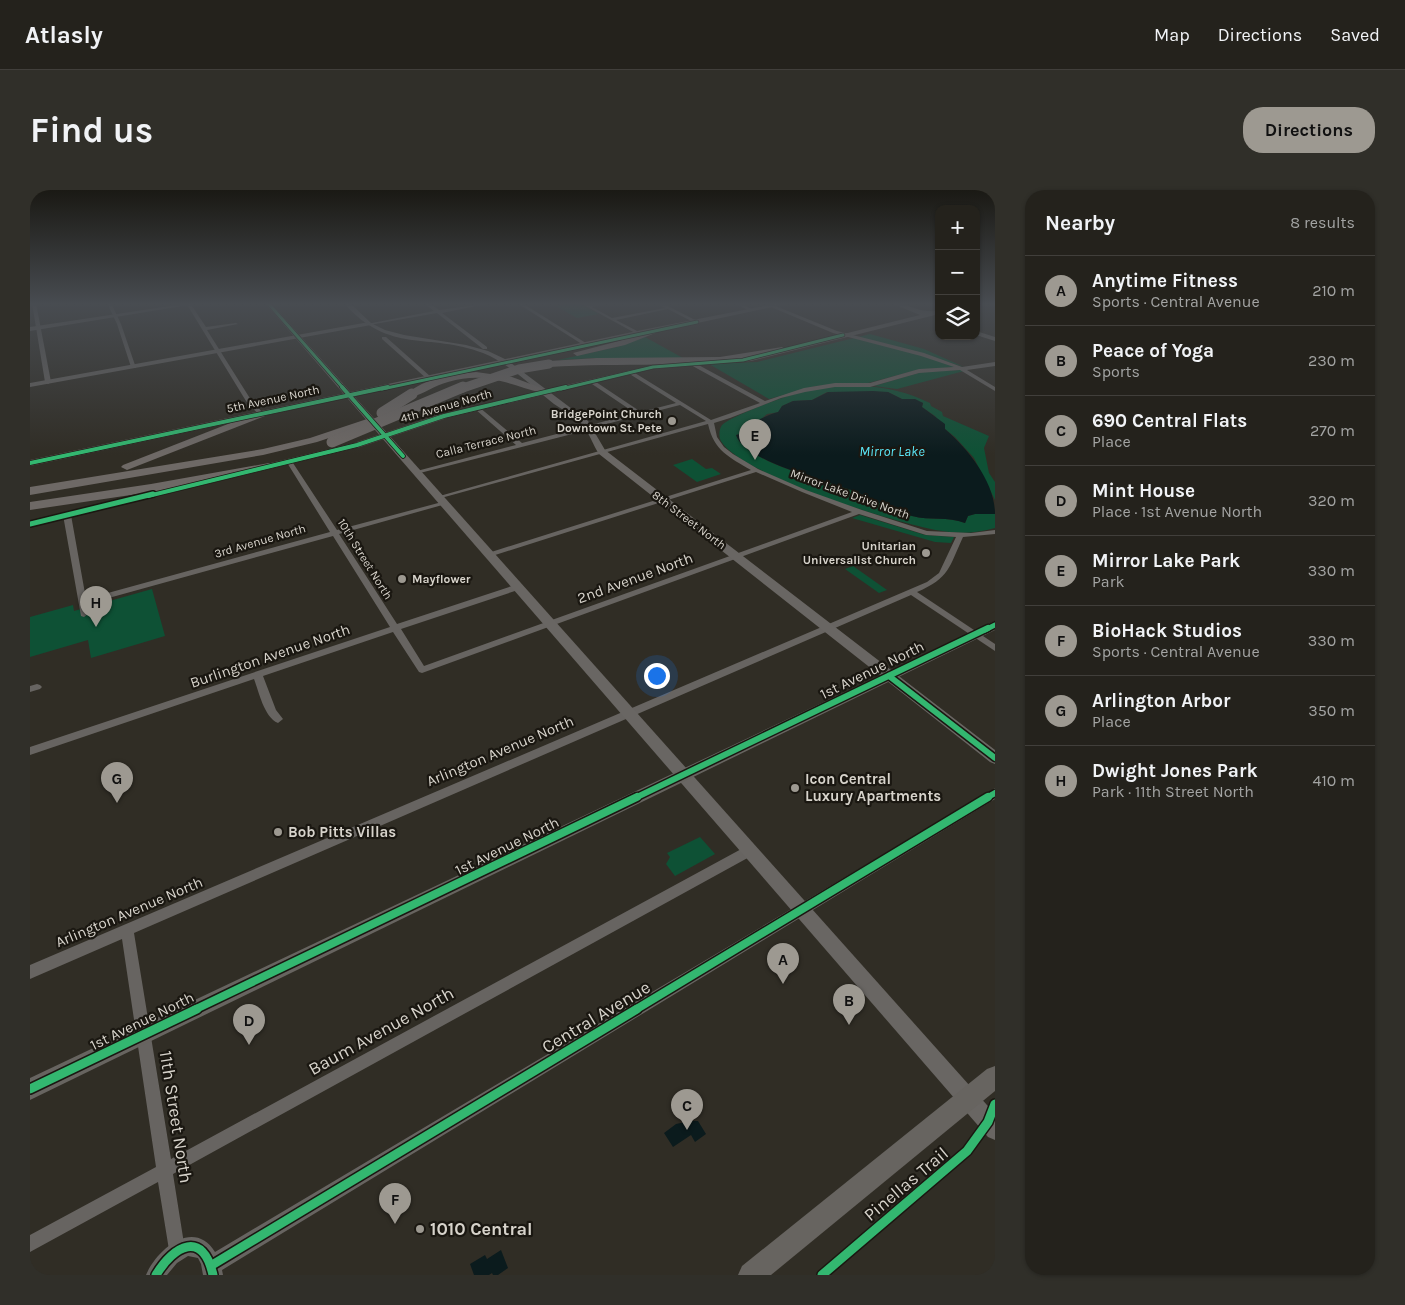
<!DOCTYPE html>
<meta charset="utf-8">
<style>
body{margin:0;font-family:Karla,sans-serif;background:#302f29;color:#f1f3f6}
.controls{position:absolute;right:15px;top:15px;display:grid;overflow:hidden;border-radius:10px;box-shadow:0 1px 4px #0004}
.controls button{width:45px;height:45px;display:grid;place-items:center;padding:0;border:0;border-bottom:1px solid #413f3b;background:#24221c;color:#f1f3f6;font:25px sans-serif}
.you{position:absolute;left:626px;top:485px;width:18px;height:18px;margin:-12px;border:4px solid #fff;border-radius:50%;background:#1a73e8;box-shadow:0 0 0 8px #1a73e833}
.badge{display:grid;place-items:center;width:32px;height:32px;border-radius:50%;background:#9d9991;color:#111;font-size:16px;font-weight:700}
.pin{position:absolute;translate:-50% -41px;filter:drop-shadow(0 1px 2px #0008)}
.pin::after{content:'';position:absolute;top:26px;width:18px;height:15px;background:inherit;clip-path:polygon(0 0,100% 0,50% 100%)}
.list{margin:0;padding:0;list-style:none}
h2{display:flex;justify-content:space-between;align-items:center;height:65px;margin:0;padding:0 20px;font-size:21px}
h2 small{font-size:16px;font-weight:400;color:#a3a4a3}
.list li{display:grid;grid-template-columns:32px 1fr auto;gap:15px;align-items:center;box-sizing:border-box;height:70px;padding:0 20px;border-top:1px solid #413f3b}
.list b{display:block;font-size:19px;white-space:nowrap}
.list p{margin:0;font-size:16px;white-space:nowrap;color:#a3a4a3}
.list em{font-size:16px;font-style:normal;color:#a3a4a3}
.icon{flex:none;width:28px;height:28px;fill:none;stroke:currentColor;stroke-width:2;stroke-linecap:round;stroke-linejoin:round}
.map{position:relative;flex:none;width:965px;height:1085px;overflow:hidden;border-radius:20px}
header{display:flex;align-items:center;gap:30px;box-sizing:border-box;height:70px;padding:0 25px;background:#24221c;border-bottom:1px solid #413f3b}
header strong{font-size:24px}
nav{display:flex;gap:28px;margin-inline-start:auto;font-size:18px}
.intro{display:flex;align-items:center;justify-content:space-between;box-sizing:border-box;height:120px;padding:0 30px}
h1{margin:0;font-size:35px}
.button{padding:12px 22px;border-radius:20px;background:#9d9991;color:#111;font-size:18px;font-weight:700}
main{display:flex;gap:30px;padding:0 30px}
aside{flex:1;background:#24221c;border-radius:20px;box-shadow:0 1px 4px #0004}
.map>svg:first-child{display:block}
.green{fill:#0e5135}
.water{fill:#0b1b1d}
.lines{fill:none;stroke-linecap:round;stroke-linejoin:round}
.minor{fill:#676461;fill-rule:evenodd}
.tertiary{fill:#676461;fill-rule:evenodd}
.secondary{fill:#696663;fill-rule:evenodd}
.primary{fill:#676460;fill-rule:evenodd}
.motorway{fill:#6e6966;fill-rule:evenodd}
.motorway-bridge-far1{stroke:#6e6966;stroke-width:9}
.motorway-bridge{stroke:#6e6966;stroke-width:11}
.cycleway-far5-casing{stroke:#1a1711;stroke-width:4.5}
.cycleway-far4-casing{stroke:#1a1711;stroke-width:5.5}
.cycleway-far3-casing{stroke:#1a1711;stroke-width:8}
.cycleway-far2-casing{stroke:#1a1711;stroke-width:9}
.cycleway-far1-casing{stroke:#1a1711;stroke-width:11}
.cycleway-casing{stroke:#1a1711;stroke-width:12}
.cycleway-far5{stroke:#33b770;stroke-width:3}
.cycleway-far4{stroke:#33b770;stroke-width:4}
.cycleway-far3{stroke:#33b770;stroke-width:5}
.cycleway-far2{stroke:#33b770;stroke-width:6}
.cycleway-far1{stroke:#33b770;stroke-width:8}
.cycleway{stroke:#33b770;stroke-width:9}
.poi-dot{fill:#9d9991;stroke:#1a1711;stroke-width:2}
.labels{text-anchor:middle;dominant-baseline:central;stroke-width:4.5;stroke-linejoin:round;paint-order:stroke}
.far-street-label{font-size:12px;fill:#d7d3cb;stroke:#1a1711}
.far-poi-label{font-size:12px;font-weight:bold;fill:#d7d3cb;stroke:#1a1711;text-anchor:end}
.far-water-label{font-size:14px;font-style:italic;fill:#5ae6f7;stroke:#1a1711}
.street-label{font-size:15px;fill:#d7d3cb;stroke:#1a1711}
.poi-label{font-size:15px;font-weight:bold;fill:#d7d3cb;stroke:#1a1711;text-anchor:start}
.near-street-label{font-size:18px;fill:#d7d3cb;stroke:#1a1711}
.near-poi-label{font-size:18px;font-weight:bold;fill:#d7d3cb;stroke:#1a1711;text-anchor:start}
</style>
<header>
<strong>Atlasly</strong>
<nav><a>Map</a><a>Directions</a><a>Saved</a></nav>
</header>
<div class="intro"><h1>Find us</h1><a class="button">Directions</a></div>
<main>
<div class="map">
<svg width="965" height="1085" viewBox="0 0 965 1085">
<rect width="100%" height="100%" fill="#302d25"/>
<g class="green">
<polygon points="542,113 549,113 569,124 547,128 526,116"/>
<polygon points="840,144 894,159 934,177 883,161 828,147"/>
<polygon points="615,147 653,168 566,168 528,170 587,157"/>
<polygon points="824,148 881,162 926,177 887,180 838,193 786,196 739,209 679,174 727,172"/>
<polygon points="931,180 934,181 867,199 844,196 892,182"/>
<path d="M 821,196 C 852,196 872,200 900,213 L 901,216 L 912,222 L 913,226 L 959,246 L 954,258 L 959,283 L 965,292 L 965,310 L 944,268 L 925,247 L 915,239 L 905,226 L 892,217 L 893,213 L 872,209 L 858,202 L 797,202 L 782,210 L 763,211 L 752,216 L 749,222 L 737,224 L 715,243 L 706,245 C 715,273 803,292 829,303 C 847,311 863,321 882,326 C 900,331 918,326 935,333 L 938,326 L 945,324 L 965,324 L 965,338 C 948,343 930,344 912,341 C 874,336 705,284 690,249 C 689,245 689,239 692,235 C 701,226 755,206 769,203 C 786,198 804,197 821,196 Z"/>
<polygon points="662,269 676,279 682,278 691,284 667,292 643,275"/>
<polygon points="830,325 895,345 924,347 921,353 905,352 822,328"/>
<polygon points="823,376 857,400 849,403 815,379"/>
<polygon points="122,399 135,446 61,468 58,450 0,467 0,427 43,415 44,421"/>
<polygon points="670,647 685,664 645,686 636,674 640,667 637,663"/>
</g>
<g class="water">
<path d="M 843,201 L 858,202 L 872,209 L 885,209 L 893,213 L 892,217 L 915,234 L 915,239 C 938,259 965,292 965,324 L 945,324 L 938,326 L 935,333 C 918,326 900,331 882,326 C 863,321 847,311 829,303 C 802,292 716,273 706,245 L 715,243 C 724,231 735,226 748,222 L 752,216 L 763,211 L 782,210 L 798,202 Z"/>
<polygon points="660,931 668,931 676,944 665,952 661,945 643,957 634,943 646,934"/>
<polygon points="471,1060 478,1078 468,1085 463,1085 462,1083 459,1085 444,1085 440,1074 455,1065 457,1069"/>
</g>
<g class="lines">
<g class="minor">
<polygon points="2,113 6,113 21,192 18,194 15,192"/>
<polygon points="77,113 81,113 91,134 106,178 101,177 87,134"/>
<polygon points="156,113 160,113 176,137 206,133 208,134 177,140 221,210 233,223 233,225 229,225 216,211"/>
<polygon points="394,113 399,113 409,120 461,113 412,123 457,157 457,159 453,159 407,123 339,135 337,134 404,121"/>
<polygon points="487,113 492,113 559,155 555,156"/>
<polygon points="550,113 558,115 578,113 562,117 582,128 635,118 627,113 632,113 669,132 665,133 638,119 586,130 609,142 607,144"/>
<polygon points="704,113 709,113 724,120 720,121"/>
<path d="M 743,115 L 807,141 L 894,163 L 932,177 L 965,172 L 965,176 L 937,180 L 965,197 L 965,201 L 930,180 L 889,183 L 840,197 L 805,197 L 775,202 L 751,208 L 700,228 L 684,233 L 687,247 L 694,257 L 703,264 L 728,279 L 776,300 L 832,320 L 897,341 L 941,343 L 965,340 L 965,344 L 933,347 C 919,377 920,388 887,402 L 965,454 L 965,461 L 881,405 L 104,743 L 141,969 L 715,657 L 719,656 L 723,657 L 725,661 L 723,665 L 143,984 L 155,1060 L 153,1066 L 147,1068 L 141,1066 L 139,1060 L 128,992 L 0,1062 L 0,1045 L 126,977 L 92,749 L 0,789 L 0,775 L 897,392 L 909,383 L 926,347 L 896,345 L 829,324 L 392,483 L 389,482 L 363,442 L 233,486 L 246,520 L 253,529 L 248,533 C 234,527 229,502 224,489 L 0,565 L 0,557 L 360,437 L 303,346 L 57,414 L 58,424 L 54,427 L 51,426 L 33,325 L 34,323 L 41,325 L 56,409 L 300,342 L 256,271 L 257,270 L 261,270 L 307,340 L 412,312 L 416,312 L 416,314 L 309,344 L 367,434 L 485,395 L 488,394 L 492,397 L 491,399 L 371,439 L 394,476 L 822,322 L 772,302 L 726,282 L 462,366 L 456,366 L 455,364 L 721,280 C 699,267 684,261 678,234 L 411,308 L 406,307 L 676,231 L 650,215 L 561,238 L 563,240 L 562,241 L 546,243 L 386,284 L 383,282 L 486,255 L 445,219 L 445,217 L 449,217 L 492,253 L 546,239 L 557,238 L 557,236 L 605,223 L 559,192 L 559,190 L 563,190 L 611,222 L 646,213 L 598,183 L 598,181 L 600,180 L 681,230 L 730,213 L 659,174 L 659,172 L 663,172 L 735,211 L 774,198 L 805,193 L 840,193 L 889,179 L 924,177 L 891,166 L 803,143 L 741,117 Z"/>
<polygon points="352,147 356,147 401,187 401,189 397,189 352,149"/>
<polygon points="7,494 10,495 12,497 10,499 0,502 0,496"/>
</g>
<g class="tertiary">
<polygon points="160,113 171,113 0,141 0,137"/>
<polygon points="339,132 341,135 0,197 0,193"/>
<path d="M 965,598 L 965,609 L 192,1080 L 193,1085 L 173,1085 L 171,1074 L 168,1068 L 158,1066 L 147,1073 L 137,1085 L 116,1085 C 127,1059 164,1028 185,1062 Z"/>
</g>
<g class="secondary">
<polygon points="235,113 241,113 965,924 965,950 958,947"/>
<path d="M 314,113 L 320,113 L 341,133 L 355,140 L 374,145 L 436,155 L 458,161 L 477,170 L 558,231 L 575,260 L 965,560 L 965,574 L 960,572 L 569,264 C 563,255 559,242 552,234 C 544,226 533,220 524,214 C 502,197 479,173 453,163 C 399,142 359,165 314,113 Z"/>
</g>
<g class="primary">
<polygon points="749,113 761,113 0,276 0,270 607,141"/>
<path d="M 861,113 C 879,113 891,125 909,120 L 909,124 L 721,171 L 623,179 L 417,228 L 330,257 L 0,337 L 0,331 L 324,253 L 411,224 L 623,175 L 721,167 L 890,125 Z"/>
<polygon points="946,113 950,113 946,115"/>
<polygon points="946,141 965,147 965,151 946,145"/>
<polygon points="965,431 965,440 0,910 0,888"/>
<polygon points="965,876 965,901 741,1085 708,1085 712,1076 957,879"/>
</g>
<g class="motorway">
<polygon points="625,138 629,140 628,142 595,155 547,166 543,163 589,151"/>
<path d="M 752,157 L 756,160 L 755,162 C 678,180 597,172 519,177 L 514,174 L 519,171 L 567,168 L 690,167 Z"/>
<path d="M 446,182 L 482,187 L 517,200 L 512,203 C 477,194 456,181 418,192 C 405,195 394,204 382,207 L 377,204 C 394,188 424,184 446,182 Z"/>
<polygon points="231,221 235,222 235,226 97,280 91,277 93,275"/>
<polygon points="337,229 341,230 342,232 341,234 287,252 233,265 0,305 0,297 233,259 280,248"/>
<polygon points="239,273 245,276 243,278 121,302 0,320 0,312 121,294"/>
</g>
<polyline class="motorway-bridge-far1" points="430,199 489,179 519,174"/>
<g class="motorway-bridge">
<polyline points="352,223 382,204"/>
<polyline points="302,252 433,197"/>
</g>
<defs>
<g id="cycleway-far5">
<polyline points="238,113 314,199"/>
<polyline points="352,199 667,132"/>
<polyline points="531,199 623,177 713,170 813,145"/>
</g>
<g id="cycleway-far4">
<polyline points="312,197 373,266"/>
<polyline points="0,273 358,197"/>
<polyline points="118,306 327,255 414,226 536,197"/>
</g>
<g id="cycleway-far3">
<polyline points="0,334 123,304"/>
<polyline points="955,440 965,435"/>
</g>
<g id="cycleway-far2">
<polyline points="859,486 965,568"/>
<polyline points="605,608 958,438"/>
<polyline points="956,608 965,603"/>
</g>
<g id="cycleway-far1">
<polyline points="164,820 607,607"/>
<polyline points="605,820 958,607"/>
</g>
<g id="cycleway">
<polyline points="0,899 167,819"/>
<polyline points="182,1075 607,819"/>
<path d="M 126,1085 C 144,1055 173,1040 183,1085"/>
<polyline points="792,1085 937,961 958,932 965,914"/>
</g>
</defs>
<use href="#cycleway-far5" class="cycleway-far5-casing"/>
<use href="#cycleway-far4" class="cycleway-far4-casing"/>
<use href="#cycleway-far3" class="cycleway-far3-casing"/>
<use href="#cycleway-far2" class="cycleway-far2-casing"/>
<use href="#cycleway-far1" class="cycleway-far1-casing"/>
<use href="#cycleway" class="cycleway-casing"/>
<use href="#cycleway-far5" class="cycleway-far5"/>
<use href="#cycleway-far4" class="cycleway-far4"/>
<use href="#cycleway-far3" class="cycleway-far3"/>
<use href="#cycleway-far2" class="cycleway-far2"/>
<use href="#cycleway-far1" class="cycleway-far1"/>
<use href="#cycleway" class="cycleway"/>
</g>
<linearGradient id="sky" x2="0" y2="1"><stop stop-color="#1a1914"/><stop offset="0.43" stop-color="#484c51"/><stop offset="1" stop-color="#484c51" stop-opacity="0"/></linearGradient>
<rect width="965" height="265" fill="url(#sky)"/>
<g class="poi-dot">
<circle cx="642" cy="231" r="5"/>
<circle cx="896" cy="363" r="5"/>
<circle cx="372" cy="389" r="5"/>
<circle cx="765" cy="598" r="5"/>
<circle cx="248" cy="642" r="5"/>
<circle cx="390" cy="1039" r="5"/>
</g>
<g class="labels">
<g class="far-street-label">
<text transform="translate(243 209) rotate(-12)">5th Avenue North</text>
<text transform="translate(416 216) rotate(-16)">4th Avenue North</text>
<text transform="translate(456 252) rotate(-14)">Calla Terrace North</text>
<text transform="translate(820 304) rotate(20)">Mirror Lake Drive North</text>
<text transform="translate(659 330) rotate(37)">8th Street North</text>
<text transform="translate(230 351) rotate(-16)">3rd Avenue North</text>
<text transform="translate(335 369) rotate(58)">10th Street North</text>
</g>
<g class="far-poi-label">
<text x="632" y="224">BridgePoint Church<tspan x="632" dy="14">Downtown St. Pete</tspan></text>
<text x="886" y="356">Unitarian<tspan x="886" dy="14">Universalist Church</tspan></text>
<text x="382" y="389" text-anchor="start">Mayflower</text>
</g>
<g class="far-water-label">
<text x="862" y="261">Mirror Lake</text>
</g>
<g class="street-label">
<text transform="translate(605 388) rotate(-20)">2nd Avenue North</text>
<text transform="translate(240 466) rotate(-19)">Burlington Avenue North</text>
<text transform="translate(842 480) rotate(-26)">1st Avenue North</text>
<text transform="translate(470 561) rotate(-23)">Arlington Avenue North</text>
<text transform="translate(477 656) rotate(-26)">1st Avenue North</text>
<text transform="translate(99 722) rotate(-23)">Arlington Avenue North</text>
<text transform="translate(112 831) rotate(-26)">1st Avenue North</text>
</g>
<g class="poi-label">
<text x="775" y="589">Icon Central<tspan x="775" dy="17">Luxury Apartments</tspan></text>
<text x="258" y="642">Bob Pitts Villas</text>
</g>
<g class="near-street-label">
<text transform="translate(566 827) rotate(-31)">Central Avenue</text>
<text transform="translate(351 841) rotate(-29)">Baum Avenue North</text>
<text transform="translate(146 927) rotate(81)">11th Street North</text>
<text transform="translate(876 994) rotate(-40)">Pinellas Trail</text>
</g>
<g class="near-poi-label">
<text x="400" y="1039">1010 Central</text>
</g>
</g>
</svg>
<div class="controls">
<button>+</button>
<button>−</button>
<button><svg class="icon" aria-label="layers" viewBox="0 0 24 24"><path d="M12 4l9 5-9 5-9-5zM3 14l9 5 9-5"/></svg></button>
</div>
<div class="you"></div>
<div class="pin badge" style="left:753px;top:794px">A</div>
<div class="pin badge" style="left:819px;top:835px">B</div>
<div class="pin badge" style="left:657px;top:940px">C</div>
<div class="pin badge" style="left:219px;top:855px">D</div>
<div class="pin badge" style="left:725px;top:270px">E</div>
<div class="pin badge" style="left:365px;top:1034px">F</div>
<div class="pin badge" style="left:87px;top:613px">G</div>
<div class="pin badge" style="left:66px;top:437px">H</div>
</div>
<aside>
<h2>Nearby<small>8 results</small></h2>
<ul class="list">
<li><span class="badge">A</span><div><b>Anytime Fitness</b><p>Sports · Central Avenue</p></div><em>210 m</em></li>
<li><span class="badge">B</span><div><b>Peace of Yoga</b><p>Sports</p></div><em>230 m</em></li>
<li><span class="badge">C</span><div><b>690 Central Flats</b><p>Place</p></div><em>270 m</em></li>
<li><span class="badge">D</span><div><b>Mint House</b><p>Place · 1st Avenue North</p></div><em>320 m</em></li>
<li><span class="badge">E</span><div><b>Mirror Lake Park</b><p>Park</p></div><em>330 m</em></li>
<li><span class="badge">F</span><div><b>BioHack Studios</b><p>Sports · Central Avenue</p></div><em>330 m</em></li>
<li><span class="badge">G</span><div><b>Arlington Arbor</b><p>Place</p></div><em>350 m</em></li>
<li><span class="badge">H</span><div><b>Dwight Jones Park</b><p>Park · 11th Street North</p></div><em>410 m</em></li>
</ul>
</aside>
</main>
